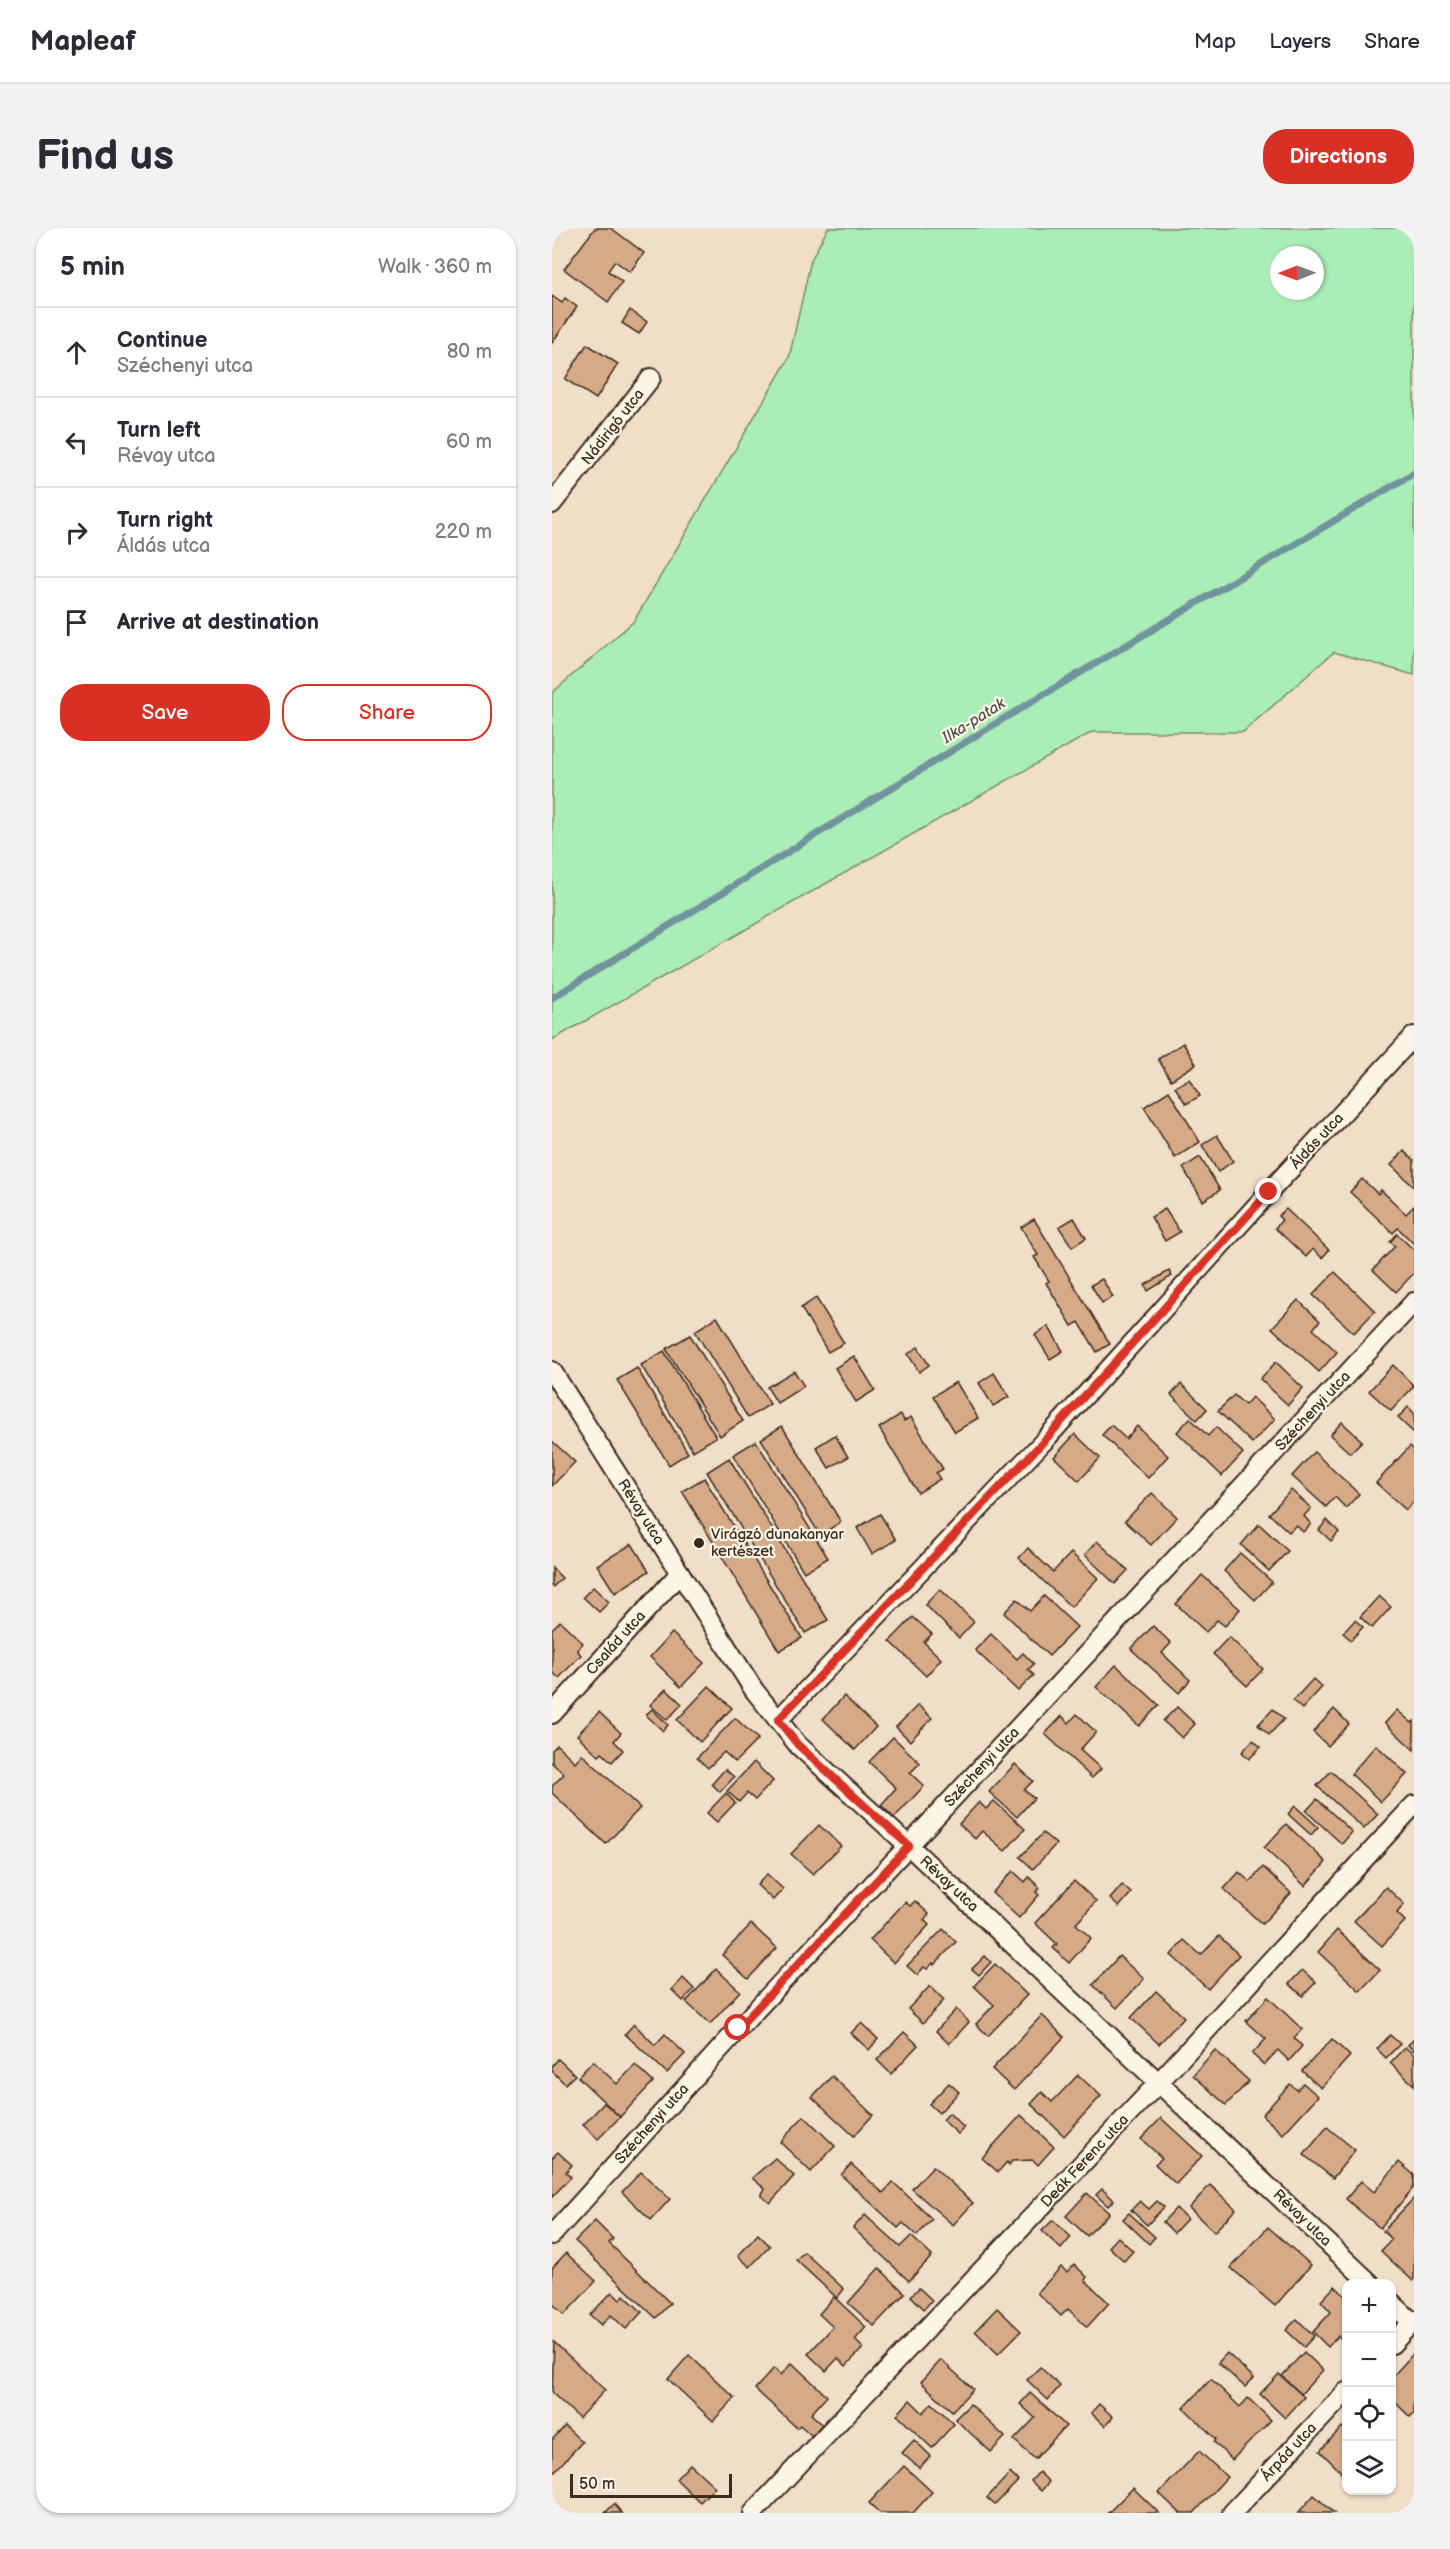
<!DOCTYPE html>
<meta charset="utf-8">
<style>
body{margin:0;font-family:"Balsamiq Sans",sans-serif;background:#f2f2f3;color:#2b2b33}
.controls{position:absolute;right:18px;bottom:18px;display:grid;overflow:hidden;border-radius:12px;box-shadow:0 2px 4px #0004}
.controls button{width:54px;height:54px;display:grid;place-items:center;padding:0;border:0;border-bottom:2px solid #e1e1e2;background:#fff;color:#2b2b33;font:30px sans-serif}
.compass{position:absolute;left:718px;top:18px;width:54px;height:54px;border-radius:50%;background:#fff;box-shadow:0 2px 4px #0004;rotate:269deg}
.scale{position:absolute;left:18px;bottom:15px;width:162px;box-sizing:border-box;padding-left:6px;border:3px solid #3b2a1e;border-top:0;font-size:16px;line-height:21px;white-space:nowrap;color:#3b2a1e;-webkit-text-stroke:4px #fcf5e5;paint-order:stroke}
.stop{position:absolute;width:18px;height:18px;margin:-14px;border:4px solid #d93025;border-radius:50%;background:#fff}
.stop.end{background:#d93025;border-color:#fff;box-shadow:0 2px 6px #0008}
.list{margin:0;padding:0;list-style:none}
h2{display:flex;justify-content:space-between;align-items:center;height:78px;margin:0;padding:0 24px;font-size:26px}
h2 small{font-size:20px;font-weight:400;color:#7c7c81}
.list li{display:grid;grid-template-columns:39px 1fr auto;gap:18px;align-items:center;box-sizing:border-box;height:90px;padding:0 24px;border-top:2px solid #e1e1e2}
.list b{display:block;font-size:22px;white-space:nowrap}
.list p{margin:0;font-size:20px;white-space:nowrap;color:#7c7c81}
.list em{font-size:20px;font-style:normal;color:#7c7c81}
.actions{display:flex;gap:12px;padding:18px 24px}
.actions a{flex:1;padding:14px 0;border:2px solid #d93025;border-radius:24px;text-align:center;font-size:21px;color:#d93025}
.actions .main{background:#d93025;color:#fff}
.icon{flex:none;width:33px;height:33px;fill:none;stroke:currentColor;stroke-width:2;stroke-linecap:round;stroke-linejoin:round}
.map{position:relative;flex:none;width:862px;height:2285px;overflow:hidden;border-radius:24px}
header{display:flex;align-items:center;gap:36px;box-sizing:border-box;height:84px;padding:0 30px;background:#fff;border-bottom:2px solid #e1e1e2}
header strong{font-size:28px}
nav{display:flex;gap:33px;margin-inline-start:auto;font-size:21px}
.intro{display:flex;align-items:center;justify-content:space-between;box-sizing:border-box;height:144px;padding:0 36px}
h1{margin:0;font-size:42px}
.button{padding:15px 27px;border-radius:24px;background:#d93025;color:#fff;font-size:21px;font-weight:700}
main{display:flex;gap:36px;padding:0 36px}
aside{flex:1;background:#fff;border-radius:24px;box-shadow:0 2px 4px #0004}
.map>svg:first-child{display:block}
.green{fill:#abedb6;stroke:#738c6a;stroke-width:1.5;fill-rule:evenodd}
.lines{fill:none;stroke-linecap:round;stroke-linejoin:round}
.stream{stroke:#6f949d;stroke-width:7}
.building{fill:#d6aa87;stroke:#3b2a1e;stroke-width:1.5}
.street-casing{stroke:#3b2a1e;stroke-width:22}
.street{stroke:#fcf5e5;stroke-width:18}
.route{stroke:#d93025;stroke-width:8}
.poi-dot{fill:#3b2a1e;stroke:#fcf5e5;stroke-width:2}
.labels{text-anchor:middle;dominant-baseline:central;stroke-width:4.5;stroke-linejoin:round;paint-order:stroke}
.street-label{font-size:15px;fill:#3b2a1e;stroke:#fcf5e5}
.poi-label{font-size:15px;fill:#3b2a1e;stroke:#fcf5e5;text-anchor:start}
.water-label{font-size:16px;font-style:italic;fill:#505653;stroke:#fcf5e5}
</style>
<header>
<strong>Mapleaf</strong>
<nav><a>Map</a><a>Layers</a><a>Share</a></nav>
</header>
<div class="intro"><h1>Find us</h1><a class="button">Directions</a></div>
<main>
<aside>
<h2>5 min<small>Walk · 360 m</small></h2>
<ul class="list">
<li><svg class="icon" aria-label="ahead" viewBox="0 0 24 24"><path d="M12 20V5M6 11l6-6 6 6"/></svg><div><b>Continue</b><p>Széchenyi utca</p></div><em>80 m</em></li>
<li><svg class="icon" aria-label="left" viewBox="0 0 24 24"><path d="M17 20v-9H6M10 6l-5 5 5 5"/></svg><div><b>Turn left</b><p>Révay utca</p></div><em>60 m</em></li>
<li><svg class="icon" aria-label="right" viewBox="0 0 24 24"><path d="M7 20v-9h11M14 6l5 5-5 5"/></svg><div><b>Turn right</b><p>Áldás utca</p></div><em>220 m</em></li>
<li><svg class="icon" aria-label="arrive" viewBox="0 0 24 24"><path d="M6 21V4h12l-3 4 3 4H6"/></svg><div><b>Arrive at destination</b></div></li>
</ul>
<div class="actions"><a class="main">Save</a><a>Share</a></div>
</aside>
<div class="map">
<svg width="862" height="2285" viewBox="0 0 862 2285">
<rect width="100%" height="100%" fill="#f1dec9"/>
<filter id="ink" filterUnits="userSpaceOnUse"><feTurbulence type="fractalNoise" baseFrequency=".0167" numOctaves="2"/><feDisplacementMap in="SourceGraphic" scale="12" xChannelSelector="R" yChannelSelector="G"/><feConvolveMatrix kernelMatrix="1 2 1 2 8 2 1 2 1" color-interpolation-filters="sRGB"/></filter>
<g filter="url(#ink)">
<path class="green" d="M 276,0 L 862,0 L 862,447 L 782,424 L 691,504 L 540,504 L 0,812 L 0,465 L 82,393 L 237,130 L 259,32 ZM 727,27 L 763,27 L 763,63 L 727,63 Z"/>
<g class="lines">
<polyline class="stream" points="0,770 451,491 862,245"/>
</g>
<g class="building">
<polygon points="43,0 59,0 92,25 78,44 63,33 56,43 70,54 56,74 12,41"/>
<polygon points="0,68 10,75 13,70 25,79 0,115"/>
<polygon points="78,82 95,94 87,106 70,95"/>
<polygon points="35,116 66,136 44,171 13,151"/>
<polygon points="631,815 644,836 619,852 606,831"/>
<polygon points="637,851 648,868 634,876 623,859"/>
<polygon points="617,863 648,914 623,930 592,879"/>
<polygon points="665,907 681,933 666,944 650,917"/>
<polygon points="852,923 862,932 862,959 839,937"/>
<polygon points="648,929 668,962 651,973 631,940"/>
<polygon points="810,951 826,966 829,962 854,986 862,978 862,1016 846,1000 841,1005 798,964"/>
<polygon points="613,981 628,1004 613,1013 599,989"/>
<polygon points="734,981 777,1022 770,1030 761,1021 754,1029 723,1000 730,992 726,988"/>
<polygon points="522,990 534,1010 520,1019 507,999"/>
<polygon points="482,991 558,1116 545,1124 527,1094 520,1098 494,1055 497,1053 482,1029 486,1027 469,999"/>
<polygon points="845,1006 862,1022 862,1045 844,1064 821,1042 843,1018 838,1014"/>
<polygon points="617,1043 620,1048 596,1063 593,1057"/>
<polygon points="783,1044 823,1083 802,1105 761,1067"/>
<polygon points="550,1051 561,1069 550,1075 539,1057"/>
<polygon points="264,1070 292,1115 276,1124 249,1080"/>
<polygon points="746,1072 768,1093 761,1101 785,1124 767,1144 720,1100"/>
<polygon points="165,1089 218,1176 196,1190 143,1103"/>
<polygon points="496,1098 511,1123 498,1131 483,1107"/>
<polygon points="138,1107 191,1193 168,1208 114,1121"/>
<polygon points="366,1119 377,1137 367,1144 356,1126"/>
<polygon points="112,1123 164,1209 141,1223 89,1137"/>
<polygon points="302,1128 323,1162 304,1174 283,1140"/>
<polygon points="724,1134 751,1160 736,1177 708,1151"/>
<polygon points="841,1137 862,1158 839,1183 817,1163"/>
<polygon points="85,1140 136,1225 117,1237 65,1152"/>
<polygon points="242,1143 252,1158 225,1175 215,1159"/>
<polygon points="442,1145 457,1169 441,1178 427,1155"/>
<polygon points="404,1154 426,1190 403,1204 381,1168"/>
<polygon points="629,1156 655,1181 645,1192 619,1167"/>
<polygon points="682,1167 693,1177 700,1169 723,1191 700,1215 666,1183"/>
<polygon points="856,1179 862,1185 862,1205 846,1190"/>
<polygon points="349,1186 352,1193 359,1189 391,1241 384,1245 388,1251 366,1265 327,1200"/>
<polygon points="638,1190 656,1208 664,1199 691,1225 670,1248 625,1204"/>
<polygon points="790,1194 810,1213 798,1225 778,1207"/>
<polygon points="559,1197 574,1211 585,1198 616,1228 596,1250 550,1207"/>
<polygon points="230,1198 289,1294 268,1307 209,1211"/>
<polygon points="523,1206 548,1230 527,1253 502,1229"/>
<polygon points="283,1207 296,1229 277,1240 264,1219"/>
<polygon points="0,1213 23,1234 0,1258"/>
<polygon points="204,1213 276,1330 252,1344 181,1227"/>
<polygon points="858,1218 862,1222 862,1273 854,1282 824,1255"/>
<polygon points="762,1224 807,1266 794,1280 783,1269 774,1279 740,1248"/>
<polygon points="177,1230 276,1392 253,1405 155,1244"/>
<polygon points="152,1250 250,1410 227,1423 130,1263"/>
<polygon points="739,1262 759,1280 752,1288 759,1296 751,1304 744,1297 737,1304 717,1286"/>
<polygon points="600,1265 625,1289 599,1317 573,1293"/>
<polygon points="328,1286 344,1312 320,1326 305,1300"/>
<polygon points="775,1292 787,1304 779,1313 767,1302"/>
<polygon points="707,1296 736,1323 717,1343 689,1317"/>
<polygon points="545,1313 576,1342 563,1356 533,1327"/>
<polygon points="80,1316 97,1343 63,1365 45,1337"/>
<polygon points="476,1320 501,1344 519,1325 546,1350 519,1379 467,1330"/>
<polygon points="688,1325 720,1354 703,1372 672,1343"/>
<polygon points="0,1340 10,1350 1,1359 0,1358"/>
<polygon points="650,1347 688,1381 673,1398 665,1392 654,1404 624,1376"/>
<polygon points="41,1359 57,1374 47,1384 31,1369"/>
<polygon points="388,1361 422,1394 407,1410 373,1377"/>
<polygon points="492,1368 525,1399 497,1428 452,1385 465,1371 478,1383"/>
<polygon points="827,1368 839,1379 820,1400 808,1389"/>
<polygon points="361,1389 380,1406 372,1414 389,1431 374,1448 338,1413"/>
<polygon points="803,1392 811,1399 799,1412 791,1405"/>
<polygon points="8,1393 31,1415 25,1422 29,1427 7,1450 0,1444 0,1401"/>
<polygon points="601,1398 619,1415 610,1425 638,1452 627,1465 579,1421"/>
<polygon points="120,1405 152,1435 129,1459 98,1429"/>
<polygon points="439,1406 465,1431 471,1425 482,1436 476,1442 482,1447 466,1463 423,1422"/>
<polygon points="677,1409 711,1441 695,1458 661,1426"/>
<polygon points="564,1437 607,1477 587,1498 544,1459"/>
<polygon points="761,1451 770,1459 750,1481 741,1473"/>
<polygon points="157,1458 180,1480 148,1514 125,1492"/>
<polygon points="114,1461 130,1476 115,1492 98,1477"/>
<polygon points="292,1468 324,1499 303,1522 271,1491"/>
<polygon points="366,1477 380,1490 358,1513 344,1499"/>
<polygon points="625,1479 643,1496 630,1510 611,1493"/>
<polygon points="100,1481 116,1497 111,1503 94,1487"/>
<polygon points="721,1481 732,1491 717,1507 706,1497"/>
<polygon points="782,1481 797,1496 776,1518 761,1504"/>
<polygon points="845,1482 860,1495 862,1493 862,1522 833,1495"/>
<polygon points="47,1484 69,1505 62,1513 71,1522 60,1534 50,1525 47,1528 25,1507"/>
<polygon points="525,1486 544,1504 528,1522 549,1541 540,1550 493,1506 510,1488 517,1495"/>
<polygon points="183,1490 206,1511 183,1534 172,1524 156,1540 145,1530"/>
<polygon points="341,1509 368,1535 358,1545 372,1558 342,1590 329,1577 344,1560 317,1534"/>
<polygon points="701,1512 709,1519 697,1531 690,1524"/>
<polygon points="5,1517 23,1534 30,1526 88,1580 54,1616 0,1565 0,1558 12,1546 0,1535 0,1522"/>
<polygon points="824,1517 855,1546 829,1574 799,1546"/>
<polygon points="202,1534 221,1553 203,1572 195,1565 187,1574 175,1563"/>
<polygon points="463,1536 481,1553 472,1562 482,1570 465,1589 437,1564"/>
<polygon points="173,1541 182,1549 168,1564 160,1556"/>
<polygon points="779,1543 826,1586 812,1601 765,1558"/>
<polygon points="174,1565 183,1575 165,1594 155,1585"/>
<polygon points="765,1571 800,1604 790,1616 754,1583"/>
<polygon points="442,1573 473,1601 453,1623 430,1603 423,1611 407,1596 427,1574 434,1581"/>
<polygon points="743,1578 766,1599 759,1607 736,1586"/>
<polygon points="734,1596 774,1634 753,1658 712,1620"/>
<polygon points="267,1597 289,1618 261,1646 239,1626"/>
<polygon points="491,1605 504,1616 481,1641 468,1629"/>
<polygon points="711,1639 739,1665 710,1696 672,1661 687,1644 698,1654"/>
<polygon points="461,1643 473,1654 477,1649 488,1660 484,1664 487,1667 467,1690 440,1665"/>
<polygon points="215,1646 231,1661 221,1672 205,1657"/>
<polygon points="522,1653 544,1673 524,1696 539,1710 517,1735 501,1720 505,1716 483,1695"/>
<polygon points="570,1657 579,1665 567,1679 558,1671"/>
<polygon points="834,1659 852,1676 845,1685 853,1693 830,1718 802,1693"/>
<polygon points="363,1673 377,1686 372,1692 377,1697 342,1735 318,1712 353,1674 358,1678"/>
<polygon points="199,1696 225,1720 196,1751 170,1727"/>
<polygon points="391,1701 404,1714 382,1737 381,1735 375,1741 372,1739 365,1747 355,1738"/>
<polygon points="785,1702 828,1742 808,1763 766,1724"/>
<polygon points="667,1708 687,1727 656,1761 619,1727 632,1712 649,1727"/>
<polygon points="433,1728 439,1734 427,1747 420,1741"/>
<polygon points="567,1728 592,1751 565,1780 541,1757"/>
<polygon points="443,1736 475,1767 436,1808 424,1796 442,1777 422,1758"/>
<polygon points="164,1741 188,1763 158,1796 134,1774"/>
<polygon points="750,1742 764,1754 751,1768 737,1756"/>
<polygon points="131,1750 142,1761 131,1773 120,1762"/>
<polygon points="378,1758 392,1772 371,1795 356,1781"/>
<polygon points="604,1763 632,1789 607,1816 579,1790"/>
<polygon points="716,1769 750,1801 742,1810 750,1818 737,1833 726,1822 712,1837 700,1826 714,1811 694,1793"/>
<polygon points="404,1781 417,1794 397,1816 384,1803"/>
<polygon points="490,1787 512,1809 462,1862 440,1841"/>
<polygon points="309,1795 326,1811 317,1822 299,1805"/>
<polygon points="82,1796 103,1817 113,1806 133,1826 115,1845 73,1806"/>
<polygon points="352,1804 366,1817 339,1846 325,1832"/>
<polygon points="838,1807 848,1816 834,1830 825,1821"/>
<polygon points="780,1811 798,1828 769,1860 750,1843"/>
<polygon points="862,1811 862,1823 856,1817"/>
<polygon points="853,1819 862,1827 862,1857 838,1835"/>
<polygon points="663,1822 697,1853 674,1877 641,1847"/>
<polygon points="6,1831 23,1847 13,1856 0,1843 0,1838"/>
<polygon points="41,1833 65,1856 83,1837 101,1854 68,1889 26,1849"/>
<polygon points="526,1847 549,1868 512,1908 479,1876 490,1864 500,1874"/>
<polygon points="280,1848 321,1887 302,1908 260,1869"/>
<polygon points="397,1855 407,1864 387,1885 377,1876"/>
<polygon points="751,1855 766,1868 731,1906 710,1887 738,1856 745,1862"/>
<polygon points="52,1875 68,1889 46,1911 31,1897"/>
<polygon points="397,1885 412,1900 406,1906 391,1892"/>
<polygon points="469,1887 502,1919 486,1937 481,1932 460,1933 457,1937 455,1934 446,1944 430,1930"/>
<polygon points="252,1888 283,1918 259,1944 228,1914"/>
<polygon points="609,1890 650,1928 624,1956 603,1936 610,1930 589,1911"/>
<polygon points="775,1899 803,1922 781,1950 752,1927"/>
<polygon points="6,1924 20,1937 14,1944 19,1949 0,1969 0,1930"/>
<polygon points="223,1930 242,1948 218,1975 209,1967 213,1961 200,1950"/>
<polygon points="847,1934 862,1947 862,1959 828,2000 794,1971 809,1953 822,1964"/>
<polygon points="299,1936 331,1965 341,1954 380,1991 365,2008 351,1995 346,2000 289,1947"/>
<polygon points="381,1938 421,1975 401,1997 360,1961"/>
<polygon points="89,1944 118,1971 99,1992 70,1964"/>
<polygon points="658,1957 684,1981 662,2004 637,1980"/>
<polygon points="550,1961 562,1972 556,1978 544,1967"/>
<polygon points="535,1965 557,1985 535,2008 514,1988"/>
<polygon points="862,1970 862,2052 861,2053 829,2023 840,2011 831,2003"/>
<polygon points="588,1973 597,1981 605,1973 612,1979 595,1997 579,1982"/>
<polygon points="624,1980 635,1991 622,2005 611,1994"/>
<polygon points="577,1985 603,2009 597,2016 571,1991"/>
<polygon points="313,1987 348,2019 359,2008 380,2028 357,2053 301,2000"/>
<polygon points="501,1992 519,2009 509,2021 490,2003"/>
<polygon points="43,1993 61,2011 57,2015 118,2075 104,2090 23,2013"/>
<polygon points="716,1999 759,2037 723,2078 679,2040"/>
<polygon points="206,2006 218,2018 198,2039 186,2028"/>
<polygon points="566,2009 581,2023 572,2033 557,2019"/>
<polygon points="252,2024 292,2061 285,2070 244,2032"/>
<polygon points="14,2025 44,2053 12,2087 0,2075 0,2040"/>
<polygon points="522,2036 535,2049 533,2052 557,2075 535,2099 516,2081 509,2088 485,2065 509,2039 515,2044"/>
<polygon points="327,2040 353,2065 322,2098 296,2075"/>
<polygon points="783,2058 794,2069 794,2116 786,2108 776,2119 761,2104 779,2084 769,2073"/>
<polygon points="367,2060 380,2072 372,2081 359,2068"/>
<polygon points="60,2064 68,2072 72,2067 90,2084 74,2101 59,2087 49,2097 38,2087"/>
<polygon points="282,2069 314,2099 303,2112 311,2120 294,2138 286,2130 274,2143 256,2126 281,2099 267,2086"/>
<polygon points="445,2080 469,2103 446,2126 423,2103"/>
<polygon points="745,2091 762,2108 752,2119 734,2102"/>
<polygon points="2,2114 53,2162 27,2190 0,2165"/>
<polygon points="752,2124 771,2142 749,2166 730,2148"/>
<polygon points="675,2125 702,2150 693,2159 666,2135"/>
<polygon points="862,2125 862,2185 858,2189 840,2171 842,2158 840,2149"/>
<polygon points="137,2127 183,2170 161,2193 116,2151"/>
<polygon points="389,2132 421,2161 400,2183 369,2154"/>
<polygon points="240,2135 275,2168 259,2186 270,2196 260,2208 248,2197 245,2200 203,2161 222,2140 229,2147"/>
<polygon points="488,2139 508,2158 496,2172 475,2152"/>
<polygon points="727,2146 752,2169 733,2190 708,2166"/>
<polygon points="659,2151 688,2179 696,2170 719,2192 680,2232 662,2214 664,2211 632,2180"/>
<polygon points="478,2165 514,2198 483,2231 462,2212 483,2190 468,2176"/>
<polygon points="358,2172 371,2185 380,2175 402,2196 380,2220 345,2187"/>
<polygon points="418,2176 453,2209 439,2224 403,2191"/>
<polygon points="547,2176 561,2189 553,2198 539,2185"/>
<polygon points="13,2198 30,2214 3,2243 0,2240 0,2212"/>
<polygon points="790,2199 794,2203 794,2249 768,2223"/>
<polygon points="362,2212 379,2228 367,2240 350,2225"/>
<polygon points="647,2223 675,2249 642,2285 628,2285 607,2265"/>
<polygon points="138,2236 163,2259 148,2274 124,2251"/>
<polygon points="352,2238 380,2264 361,2285 328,2285 317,2275"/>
<polygon points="487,2244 497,2254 489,2263 479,2253"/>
<polygon points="458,2245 466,2253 443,2277 435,2270"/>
<polygon points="581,2260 607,2285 556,2285"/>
<polygon points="762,2267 782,2285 746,2285"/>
<polygon points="62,2276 70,2285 53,2285"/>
</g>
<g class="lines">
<defs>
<g id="street">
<polyline points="0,276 99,150"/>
<polyline points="0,1143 202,1462 246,1517 357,1618 819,2056"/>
<polyline points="0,1486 128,1345"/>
<polyline points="226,1492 491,1214 717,964 862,808"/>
<polyline points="0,2007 187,1800 862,1074"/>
<polyline points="840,2075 862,2096"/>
<polyline points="840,2116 862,2092"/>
<polyline points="201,2285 607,1854 862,1577"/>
<polyline points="680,2285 794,2164"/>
</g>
</defs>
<use href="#street" class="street-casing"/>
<use href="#street" class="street"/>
</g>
</g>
<g class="lines" filter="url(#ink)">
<polyline class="route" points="186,1800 357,1618 246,1517 226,1492 491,1214 717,964"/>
</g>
<circle class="poi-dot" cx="147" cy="1315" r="6"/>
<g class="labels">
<g class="street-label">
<text transform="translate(61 199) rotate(-52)">Nádirigó utca</text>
<text transform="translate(765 913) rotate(-47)">Áldás utca</text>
<text transform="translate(761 1183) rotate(-47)">Széchenyi utca</text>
<text transform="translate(89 1284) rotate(58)">Révay utca</text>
<text transform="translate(64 1415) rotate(-48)">Család utca</text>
<text transform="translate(430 1539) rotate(-47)">Széchenyi utca</text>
<text transform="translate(397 1656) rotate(43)">Révay utca</text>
<text transform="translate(100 1896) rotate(-48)">Széchenyi utca</text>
<text transform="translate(533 1933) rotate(-47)">Deák Ferenc utca</text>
<text transform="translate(750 1990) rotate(44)">Révay utca</text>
<text transform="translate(737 2224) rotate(-47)">Árpád utca</text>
</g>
<g class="poi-label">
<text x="159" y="1306">Virágzó dunakanyar<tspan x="159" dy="17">kertészet</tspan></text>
</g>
<g class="water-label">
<text transform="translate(422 493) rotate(-32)">Ilka-patak</text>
</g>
</g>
</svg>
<div class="controls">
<button>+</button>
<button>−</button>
<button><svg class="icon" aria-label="locate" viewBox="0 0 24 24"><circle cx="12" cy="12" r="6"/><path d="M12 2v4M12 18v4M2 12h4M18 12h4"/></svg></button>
<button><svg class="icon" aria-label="layers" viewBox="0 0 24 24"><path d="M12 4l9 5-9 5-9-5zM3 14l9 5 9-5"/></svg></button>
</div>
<svg class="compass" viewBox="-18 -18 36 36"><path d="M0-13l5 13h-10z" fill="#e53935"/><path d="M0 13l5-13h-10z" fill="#7c7c81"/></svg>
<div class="scale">50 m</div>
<div class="stop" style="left:186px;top:1800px"></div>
<div class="stop end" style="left:717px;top:964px"></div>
</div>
</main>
